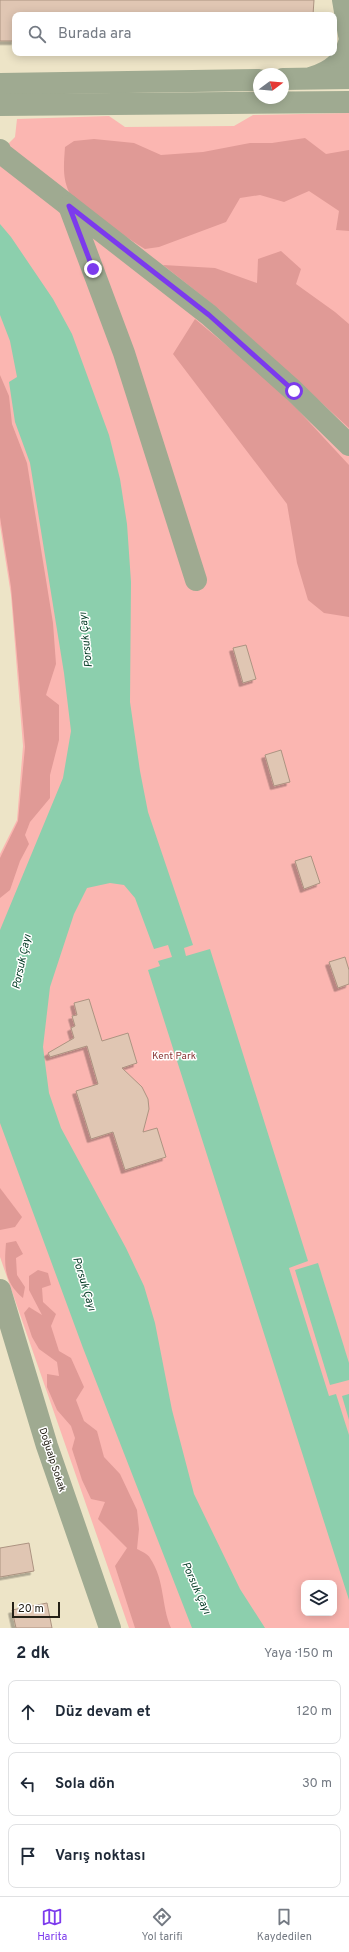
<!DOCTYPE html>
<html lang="tr">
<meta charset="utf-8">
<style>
body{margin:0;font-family:Overpass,sans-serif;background:#f6f6f7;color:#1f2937}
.controls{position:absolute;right:12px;bottom:12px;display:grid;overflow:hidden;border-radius:8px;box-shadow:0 2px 10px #0003}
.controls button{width:36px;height:36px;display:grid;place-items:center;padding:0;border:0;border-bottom:1px solid #e0e1e3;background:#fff;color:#1f2937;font:20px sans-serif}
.compass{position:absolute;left:253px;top:68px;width:36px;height:36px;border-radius:50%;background:#fff;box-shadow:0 2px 10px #0003;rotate:74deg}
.scale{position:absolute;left:12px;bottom:10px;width:48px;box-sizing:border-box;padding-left:4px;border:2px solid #242016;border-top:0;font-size:11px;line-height:14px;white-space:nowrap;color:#242016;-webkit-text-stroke:3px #fff;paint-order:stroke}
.stop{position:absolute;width:12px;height:12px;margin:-9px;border:3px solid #7c3aed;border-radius:50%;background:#fff}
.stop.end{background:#7c3aed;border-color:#fff;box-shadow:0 1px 4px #0008}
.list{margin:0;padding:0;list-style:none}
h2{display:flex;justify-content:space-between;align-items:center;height:52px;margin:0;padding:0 16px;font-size:17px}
h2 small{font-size:13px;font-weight:400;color:#747a83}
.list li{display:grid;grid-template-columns:26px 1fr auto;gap:12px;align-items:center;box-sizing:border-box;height:64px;margin:0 8px 8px;padding:0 8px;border:1px solid #e0e1e3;border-radius:8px}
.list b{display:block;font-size:15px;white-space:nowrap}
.list em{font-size:13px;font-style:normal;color:#747a83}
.icon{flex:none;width:22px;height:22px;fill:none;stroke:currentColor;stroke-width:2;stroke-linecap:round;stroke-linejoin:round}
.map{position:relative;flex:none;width:349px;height:1628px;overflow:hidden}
.search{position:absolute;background:#fff;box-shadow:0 2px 10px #0003;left:12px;right:12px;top:12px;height:44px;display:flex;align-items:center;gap:10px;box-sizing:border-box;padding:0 14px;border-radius:8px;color:#747a83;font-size:15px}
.sheet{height:268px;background:#fff}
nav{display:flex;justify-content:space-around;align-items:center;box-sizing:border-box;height:56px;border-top:1px solid #e0e1e3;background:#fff;font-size:11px;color:#747a83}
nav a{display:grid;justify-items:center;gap:2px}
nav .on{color:#7c3aed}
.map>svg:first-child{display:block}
.green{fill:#fbb6b1;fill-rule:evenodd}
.forest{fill:#e09a96}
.water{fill:#8ccfad}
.building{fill:#e0c6b3;stroke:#ac9381;filter:url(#shadow)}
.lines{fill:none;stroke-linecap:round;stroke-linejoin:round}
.minor{stroke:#9faa91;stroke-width:22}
.route{stroke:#7c3aed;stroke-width:5}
.labels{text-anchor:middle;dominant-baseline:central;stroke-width:3;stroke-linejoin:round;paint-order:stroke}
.park-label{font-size:10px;fill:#893535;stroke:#fff}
.street-label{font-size:10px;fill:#242016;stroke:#fff}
.water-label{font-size:11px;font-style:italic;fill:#003822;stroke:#fff}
</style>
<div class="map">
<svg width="349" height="1628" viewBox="0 0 349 1628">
<defs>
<filter id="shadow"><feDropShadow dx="-3.5" dy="3.5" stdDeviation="0" flood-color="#0004"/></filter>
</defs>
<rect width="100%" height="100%" fill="#ede4c7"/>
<path class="green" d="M 349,113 L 349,1628 L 129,1628 L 0,1257 L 0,854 L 17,820 L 23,746 L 11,595 L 0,525 L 0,152 L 15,137 L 17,119 L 109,116 L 125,127 L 234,126 L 253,115 ZM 304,1583 L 334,1583 L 334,1613 L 304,1613 Z"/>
<g class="forest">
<path d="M 305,138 L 326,154 L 349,150 L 349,231 L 336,230 L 339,211 L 309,191 L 284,202 L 260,195 L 240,198 L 226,222 L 159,247 L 145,249 C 131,240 75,204 69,192 C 62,177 64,163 65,147 L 74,141 L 94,139 L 134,143 L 161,155 L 203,152 L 250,143 L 272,143 Z"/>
<polygon points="281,251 301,269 296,284 335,312 349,324 349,428 220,310 163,265 215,268 257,283 258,259"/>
<polygon points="195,319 262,375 298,410 349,465 349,617 324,613 308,600 297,563 287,504 173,354"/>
<polygon points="0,375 9,396 12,424 27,463 53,623 56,664 46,695 59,705 59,740 50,775 50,798 30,822 25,835 29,844 20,861 10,890 0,898 0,858 18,821 25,747 11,587 0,517"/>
<polygon points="0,1188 22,1217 15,1227 0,1230"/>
<path d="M 16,1241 L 23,1254 L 16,1258 L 17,1275 L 25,1287 L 23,1298 C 4,1282 4,1266 6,1243 Z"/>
<path d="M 38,1270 L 48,1273 L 51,1285 L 42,1288 L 43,1302 L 56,1314 L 51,1326 L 59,1351 L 71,1358 L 84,1387 L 76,1400 L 84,1421 L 97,1431 L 104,1457 L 120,1474 L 137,1510 L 139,1529 L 137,1549 C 141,1551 148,1554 150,1558 C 165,1580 161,1605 171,1628 L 135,1628 L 115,1566 L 127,1548 L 98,1519 L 105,1502 L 91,1499 L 82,1480 L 72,1449 L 75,1438 L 71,1426 L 57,1410 L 47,1387 L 47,1374 L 59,1376 L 57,1362 L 39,1349 L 32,1337 L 24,1313 L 29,1307 L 42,1315 L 29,1290 L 29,1276 Z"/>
</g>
<g class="water">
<polygon points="0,224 11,237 53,299 72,334 109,435 120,479 127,524 131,582 130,702 140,771 148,812 193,945 184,948 186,956 210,949 308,1261 289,1268 329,1396 336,1394 349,1435 349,1600 148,970 160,966 158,961 172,957 168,945 154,949 135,898 124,885 110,883 87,888 74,914 50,987 43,1047 49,1093 61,1128 126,1248 144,1286 155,1323 172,1410 194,1494 240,1589 265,1628 192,1628 83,1348 0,1123 0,930 63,778 71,731 64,673 30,463 15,422 9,382 17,377 10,341 0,315"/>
<polygon points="318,1263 349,1363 349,1380 330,1385 295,1270"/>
<polygon points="349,1394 349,1420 342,1396"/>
</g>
<g class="building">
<polygon points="0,0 314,0 313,15 15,15 15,41 0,41"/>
<polygon points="246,645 256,679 243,683 233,648"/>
<polygon points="281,750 290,782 274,786 265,755"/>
<polygon points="311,856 320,883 304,889 295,861"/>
<polygon points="345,957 349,970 349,984 338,988 329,962"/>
<polygon points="89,999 102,1041 128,1033 137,1063 122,1068 142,1087 148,1099 149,1109 143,1132 157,1128 166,1157 125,1170 113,1132 91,1139 76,1091 98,1084 87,1046 50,1057 48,1053 74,1038 71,1028 75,1026 72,1016 77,1015 74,1003"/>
<polygon points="29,1543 34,1571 0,1577 0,1548"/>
<polygon points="47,1603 52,1628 16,1628 12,1610"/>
</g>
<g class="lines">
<g class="minor">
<polyline points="343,0 349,35"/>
<path d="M 313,77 C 331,72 344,61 349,43"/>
<polyline points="283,79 349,78"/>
<polyline points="0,84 259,80"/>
<polyline points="0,105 349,102"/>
<polyline points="0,150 1,153 209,315 294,391 349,445"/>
<polyline points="69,206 124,353 196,580"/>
<polyline points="0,1290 47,1446 110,1628"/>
</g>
</g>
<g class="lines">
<polyline class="route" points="93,269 69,206 209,315 294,391"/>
</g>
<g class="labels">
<g class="park-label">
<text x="174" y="1056">Kent Park</text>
</g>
<g class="street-label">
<text transform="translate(52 1460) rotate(72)">Doğualp Sokak</text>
</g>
<g class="water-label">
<text transform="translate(86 640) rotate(-96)">Porsuk Çayı</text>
<text transform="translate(22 962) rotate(-78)">Porsuk Çayı</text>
<text transform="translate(84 1284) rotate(73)">Porsuk Çayı</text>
<text transform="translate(196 1588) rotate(66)">Porsuk Çayı</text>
</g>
</g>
</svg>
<div class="controls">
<button><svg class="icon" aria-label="layers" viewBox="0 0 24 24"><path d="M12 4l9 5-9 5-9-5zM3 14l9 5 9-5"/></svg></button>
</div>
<svg class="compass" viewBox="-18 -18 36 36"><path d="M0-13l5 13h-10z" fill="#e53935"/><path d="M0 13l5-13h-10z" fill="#747a83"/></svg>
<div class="scale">20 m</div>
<div class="stop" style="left:294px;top:391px"></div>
<div class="stop end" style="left:93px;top:269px"></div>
<div class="search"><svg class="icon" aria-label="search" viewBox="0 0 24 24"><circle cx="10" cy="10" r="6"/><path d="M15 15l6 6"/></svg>Burada ara</div>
</div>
<section class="sheet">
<h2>2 dk<small>Yaya · 150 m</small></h2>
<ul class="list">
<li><svg class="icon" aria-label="ahead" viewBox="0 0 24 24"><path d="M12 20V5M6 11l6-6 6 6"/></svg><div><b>Düz devam et</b></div><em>120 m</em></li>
<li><svg class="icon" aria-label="left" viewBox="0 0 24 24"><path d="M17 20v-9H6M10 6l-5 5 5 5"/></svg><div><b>Sola dön</b></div><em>30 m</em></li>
<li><svg class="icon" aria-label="arrive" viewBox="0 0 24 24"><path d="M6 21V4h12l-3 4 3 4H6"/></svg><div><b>Varış noktası</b></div></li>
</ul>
</section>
<nav>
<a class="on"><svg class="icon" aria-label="map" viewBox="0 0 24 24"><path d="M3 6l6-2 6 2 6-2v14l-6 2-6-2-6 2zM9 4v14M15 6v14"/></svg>Harita</a>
<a><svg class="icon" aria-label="directions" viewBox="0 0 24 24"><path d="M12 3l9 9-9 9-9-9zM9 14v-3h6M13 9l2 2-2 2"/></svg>Yol tarifi</a>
<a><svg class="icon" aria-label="saved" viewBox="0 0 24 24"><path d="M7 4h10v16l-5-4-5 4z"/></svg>Kaydedilen</a>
</nav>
